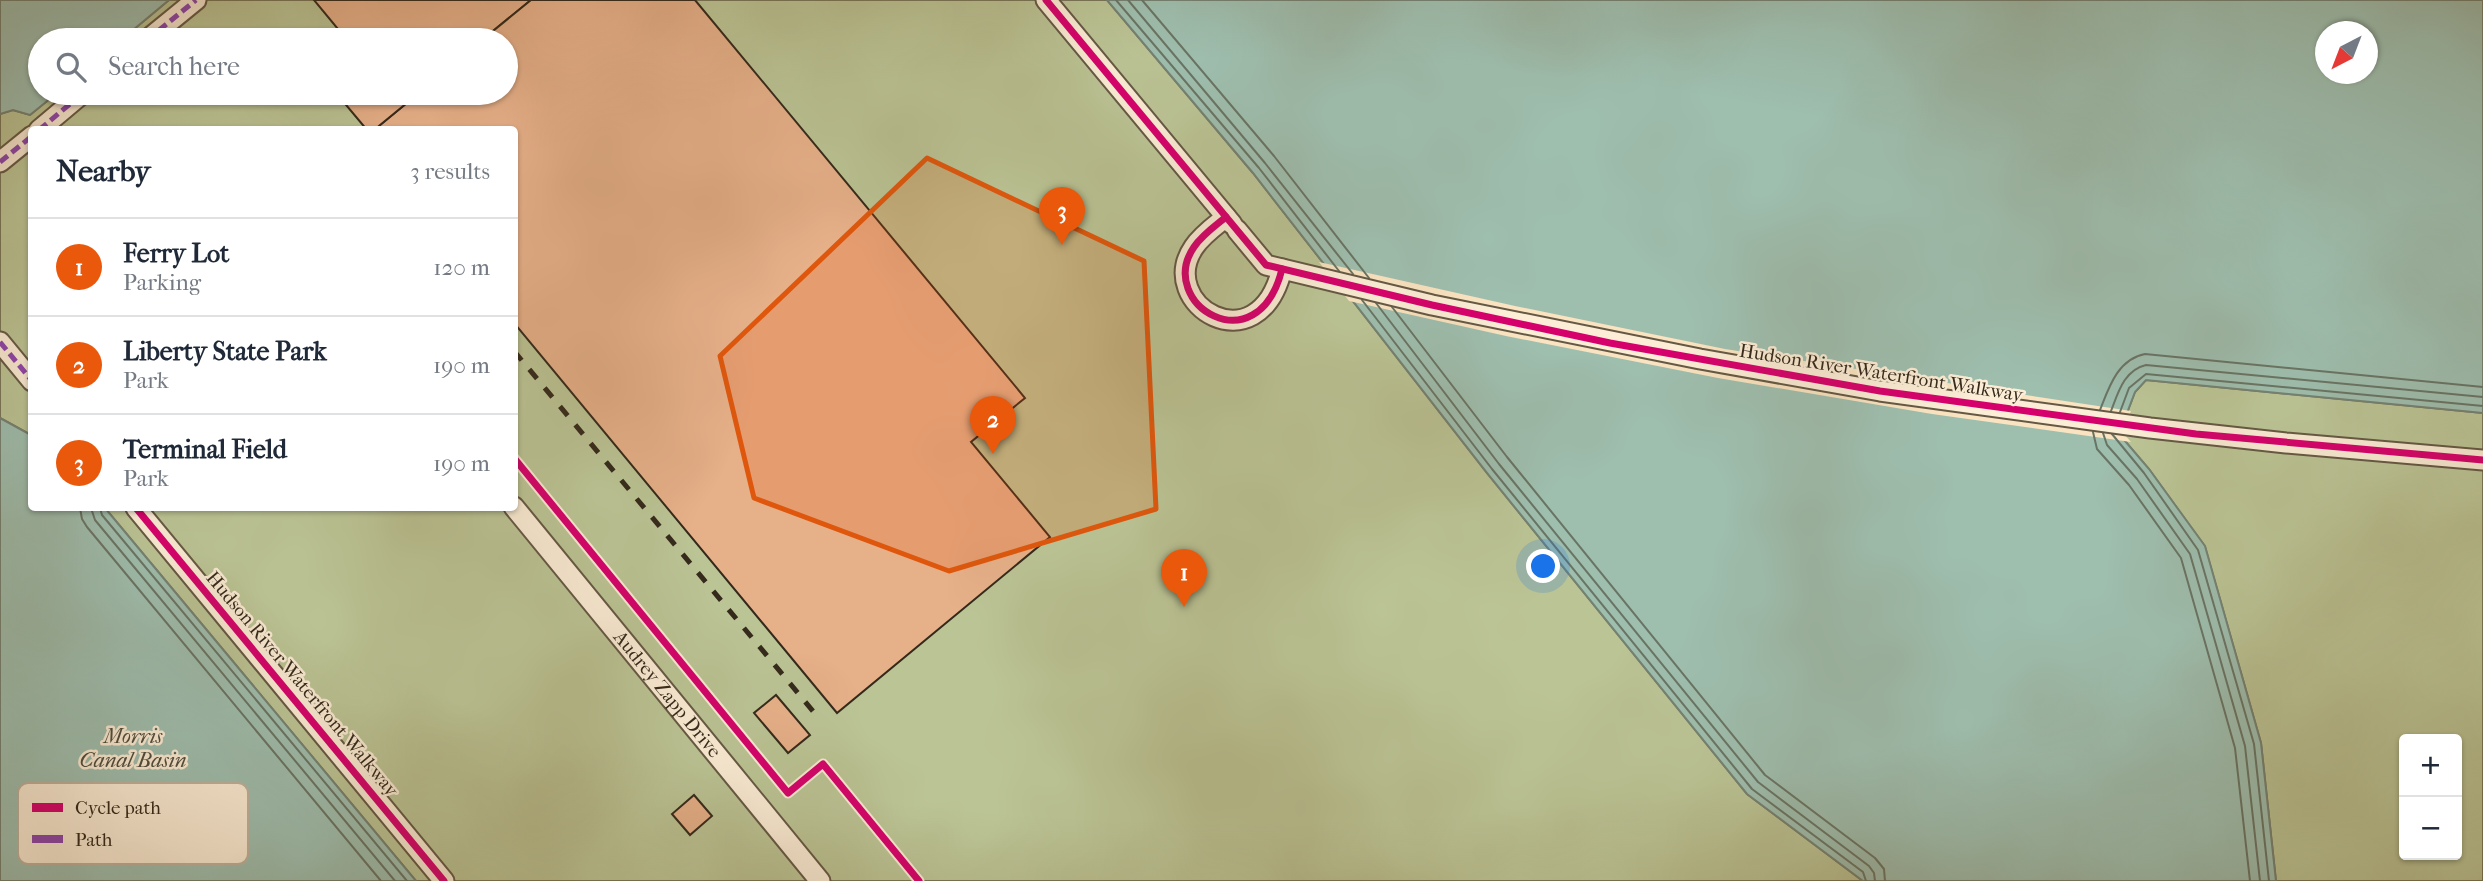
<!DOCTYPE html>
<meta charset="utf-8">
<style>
body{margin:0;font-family:"IM FELL French Canon",serif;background:#f6f6f7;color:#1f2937}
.controls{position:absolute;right:21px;bottom:21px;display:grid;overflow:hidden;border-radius:7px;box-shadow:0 2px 5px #0004}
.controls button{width:63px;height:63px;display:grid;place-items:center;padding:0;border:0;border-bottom:2px solid #e0e1e3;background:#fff;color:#1f2937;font:35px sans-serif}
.compass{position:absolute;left:2315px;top:21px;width:63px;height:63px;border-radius:50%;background:#fff;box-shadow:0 2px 5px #0004;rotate:222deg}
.you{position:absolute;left:1544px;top:567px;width:24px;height:24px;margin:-18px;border:5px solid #fff;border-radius:50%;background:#1a73e8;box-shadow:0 0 0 10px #1a73e833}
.badge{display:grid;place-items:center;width:46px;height:46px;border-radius:50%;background:#ea580c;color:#fff;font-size:23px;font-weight:700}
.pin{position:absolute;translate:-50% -58px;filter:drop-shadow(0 2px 4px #0008)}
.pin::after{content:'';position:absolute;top:37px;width:24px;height:21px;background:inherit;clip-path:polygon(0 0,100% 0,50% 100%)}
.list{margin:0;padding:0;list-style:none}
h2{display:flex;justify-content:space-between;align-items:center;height:91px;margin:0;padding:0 28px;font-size:30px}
h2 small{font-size:23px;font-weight:400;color:#747a83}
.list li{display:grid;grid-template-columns:46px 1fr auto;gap:21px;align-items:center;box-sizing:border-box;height:98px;padding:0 28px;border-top:2px solid #e0e1e3}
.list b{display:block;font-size:26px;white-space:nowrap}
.list p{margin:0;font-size:23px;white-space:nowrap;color:#747a83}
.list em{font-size:23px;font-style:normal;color:#747a83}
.icon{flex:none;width:38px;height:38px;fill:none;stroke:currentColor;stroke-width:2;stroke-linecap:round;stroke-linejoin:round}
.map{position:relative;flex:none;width:2483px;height:881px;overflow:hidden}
.search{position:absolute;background:#fff;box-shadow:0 2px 5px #0004;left:28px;top:28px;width:490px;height:77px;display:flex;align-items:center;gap:18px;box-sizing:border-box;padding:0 24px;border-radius:38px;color:#747a83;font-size:26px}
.panel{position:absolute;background:#fff;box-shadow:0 2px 5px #0004;left:28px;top:126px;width:490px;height:385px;border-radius:7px}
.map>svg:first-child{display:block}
.green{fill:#bbc495;stroke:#787658;stroke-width:2;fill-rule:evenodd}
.water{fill:#9ebeae;stroke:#748273;stroke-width:2;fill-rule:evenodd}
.pier{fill:#f9e3c0}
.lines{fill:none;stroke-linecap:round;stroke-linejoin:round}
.shore{stroke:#697464;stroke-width:2}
.building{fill:#e6b089;stroke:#34291b;stroke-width:2}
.minor-casing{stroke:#655844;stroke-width:23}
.minor{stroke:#fbedd6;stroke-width:19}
.rail{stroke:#34291b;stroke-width:5;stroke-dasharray:12 12;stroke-linecap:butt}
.quiet{stroke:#8e44ad;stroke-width:5;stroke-dasharray:10 5;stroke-linecap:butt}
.cycleway-casing{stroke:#fbedd6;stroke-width:11}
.cycleway{stroke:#d6006c;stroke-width:7}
.marked{fill:#df570d;fill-opacity:0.2;stroke:#df570d;stroke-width:5;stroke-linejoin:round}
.labels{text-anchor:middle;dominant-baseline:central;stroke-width:5;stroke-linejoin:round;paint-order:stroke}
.street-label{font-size:19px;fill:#34291b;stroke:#fbedd6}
.water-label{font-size:21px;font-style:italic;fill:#4e4e40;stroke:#fbedd6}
.key{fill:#fbedd6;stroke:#bfb29e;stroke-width:2}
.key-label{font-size:19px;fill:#34291b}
</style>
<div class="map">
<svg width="2483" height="881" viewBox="0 0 2483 881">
<rect width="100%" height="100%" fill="#f9e3c0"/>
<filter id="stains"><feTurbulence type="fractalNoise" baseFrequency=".00286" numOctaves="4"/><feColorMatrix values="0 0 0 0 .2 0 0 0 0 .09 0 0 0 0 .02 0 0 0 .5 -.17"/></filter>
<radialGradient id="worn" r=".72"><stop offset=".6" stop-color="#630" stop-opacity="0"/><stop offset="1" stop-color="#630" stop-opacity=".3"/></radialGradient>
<g class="green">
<polygon points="169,0 1107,0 1253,173 1487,473 1747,794 1863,881 416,881 105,508 514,508 514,130 32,130 31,435 0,418 0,114 13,110 30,115 57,93 506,93 506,40 121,40"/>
<path d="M 2146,380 L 2483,413 L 2483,881 L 2276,881 L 2261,743 L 2205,547 L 2149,469 L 2119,434 L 2135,392 ZM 2404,739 L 2457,739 L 2457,855 L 2404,855 Z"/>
</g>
<g class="water">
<polygon points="0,0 169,0 121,40 40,40 40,93 57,93 30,115 13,110 0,114"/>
<path d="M 1107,0 L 2483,0 L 2483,413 L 2146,380 L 2135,392 L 2119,434 L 2149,469 L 2205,546 L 2261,743 L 2276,881 L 1863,881 L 1747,794 L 1487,473 L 1253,173 ZM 2326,32 L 2368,32 L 2368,74 L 2326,74 Z"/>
<polygon points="0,418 31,435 32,508 105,508 416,881 0,881"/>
</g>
<polygon class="pier" points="1319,262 1515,306 1725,349 2131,411 2123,433 2131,442 1932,414 1718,378 1506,336 1349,301"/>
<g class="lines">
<g class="shore">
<polyline points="1116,0 1259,168 1339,271"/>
<polyline points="1128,0 1265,163 1353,274"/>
<polyline points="1142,0 1274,156 1369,278"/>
<polyline points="1362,300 1492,469 1752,789 1863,872 1866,881"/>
<polyline points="1376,303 1499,464 1758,782 1869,866 1874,873 1875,881"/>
<polyline points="1392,307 1507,457 1765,775 1875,858 1884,869 1885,881"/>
<path d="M 2100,410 C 2109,387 2118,359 2145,354 L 2483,387"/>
<path d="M 2111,411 C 2118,393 2124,370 2146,365 L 2483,397"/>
<polyline points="2120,412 2129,388 2146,374 2483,406"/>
<polyline points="2093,432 2097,449 2129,485 2181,558 2235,748 2250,881"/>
<polyline points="2103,433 2107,445 2137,479 2190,554 2245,746 2260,881"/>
<polyline points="2112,434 2144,473 2198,550 2254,744 2269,881"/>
<polyline points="80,508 82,519 87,527 381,881"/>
<polyline points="91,508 95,520 395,881"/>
<polyline points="100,508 102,515 407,881"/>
</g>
</g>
<g class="building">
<polygon points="314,0 531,0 482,40 347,40"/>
<polygon points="531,0 695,0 1025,398 971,442 1050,537 837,713 514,323 514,130 374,130 419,93 506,93 506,40 482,40"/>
<polygon points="336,93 419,93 374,130 367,130"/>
<polygon points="776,695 810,735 788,753 754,713"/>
<polygon points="694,795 712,816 690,835 672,814"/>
</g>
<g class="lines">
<defs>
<g id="minor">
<polyline points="1046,0 1232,224"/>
<polyline points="147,40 196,0"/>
<polyline points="39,130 83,93"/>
<polyline points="0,162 32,136"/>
<path d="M 1226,217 C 1215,226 1202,235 1194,247 C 1155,304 1258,367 1282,269"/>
<polyline points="1237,230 1266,265 1432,305 1700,359 1880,391 2150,428 2286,443 2483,460"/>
<polyline points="0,342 32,381"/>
<path id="s1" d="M 514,507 L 820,881"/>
<polyline points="136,508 444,881"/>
</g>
</defs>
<use href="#minor" class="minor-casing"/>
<use href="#minor" class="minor"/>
<polyline class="rail" points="514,351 817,716"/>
<g class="quiet">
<polyline points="147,40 196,0"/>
<polyline points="39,130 83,93"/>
<polyline points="0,162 32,136"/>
<polyline points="0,342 32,381"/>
</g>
<defs>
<g id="cycleway">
<polyline points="1046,0 1266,265 1432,305 1610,343 1880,391 2196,434 2483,460"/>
<path d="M 1226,217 C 1215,226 1202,235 1194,247 C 1155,304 1258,367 1282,269"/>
<polyline points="514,458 788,793 823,764 919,881"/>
<polyline points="136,508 444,881"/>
</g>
</defs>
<use href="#cycleway" class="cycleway-casing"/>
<use href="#cycleway" class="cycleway"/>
</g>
<path class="marked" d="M 927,158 L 1144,261 L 1156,509 L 949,571 L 754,498 L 720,356 Z"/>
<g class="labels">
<g class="street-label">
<text transform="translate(1881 373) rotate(9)">Hudson River Waterfront Walkway</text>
<text transform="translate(302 684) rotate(50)">Hudson River Waterfront Walkway</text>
<text stroke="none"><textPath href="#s1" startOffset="242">Audrey Zapp Drive</textPath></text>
</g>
<g class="water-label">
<text x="133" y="736">Morris<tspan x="133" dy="24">Canal Basin</tspan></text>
</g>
</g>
<rect x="18" y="783" width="230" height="81" rx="10" class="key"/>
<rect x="32" y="803" width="31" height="9" fill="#d6006c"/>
<rect x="32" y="835" width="31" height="8" fill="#8e44ad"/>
<g class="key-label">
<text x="75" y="814">Cycle path</text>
<text x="75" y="846">Path</text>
</g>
<rect width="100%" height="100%" filter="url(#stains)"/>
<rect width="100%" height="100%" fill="url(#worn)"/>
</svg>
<div class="controls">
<button>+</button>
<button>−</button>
</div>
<svg class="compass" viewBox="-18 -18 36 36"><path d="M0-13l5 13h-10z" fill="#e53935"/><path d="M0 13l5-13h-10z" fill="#747a83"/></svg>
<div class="you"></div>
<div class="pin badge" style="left:1184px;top:607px">1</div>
<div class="pin badge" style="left:993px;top:454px">2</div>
<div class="pin badge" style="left:1062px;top:245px">3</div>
<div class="search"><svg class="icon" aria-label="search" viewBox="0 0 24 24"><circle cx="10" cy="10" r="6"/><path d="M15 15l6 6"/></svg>Search here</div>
<section class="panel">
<h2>Nearby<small>3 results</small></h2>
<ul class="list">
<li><span class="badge">1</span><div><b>Ferry Lot</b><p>Parking</p></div><em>120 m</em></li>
<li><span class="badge">2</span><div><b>Liberty State Park</b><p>Park</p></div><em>190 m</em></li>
<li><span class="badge">3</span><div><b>Terminal Field</b><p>Park</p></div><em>190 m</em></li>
</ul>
</section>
</div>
